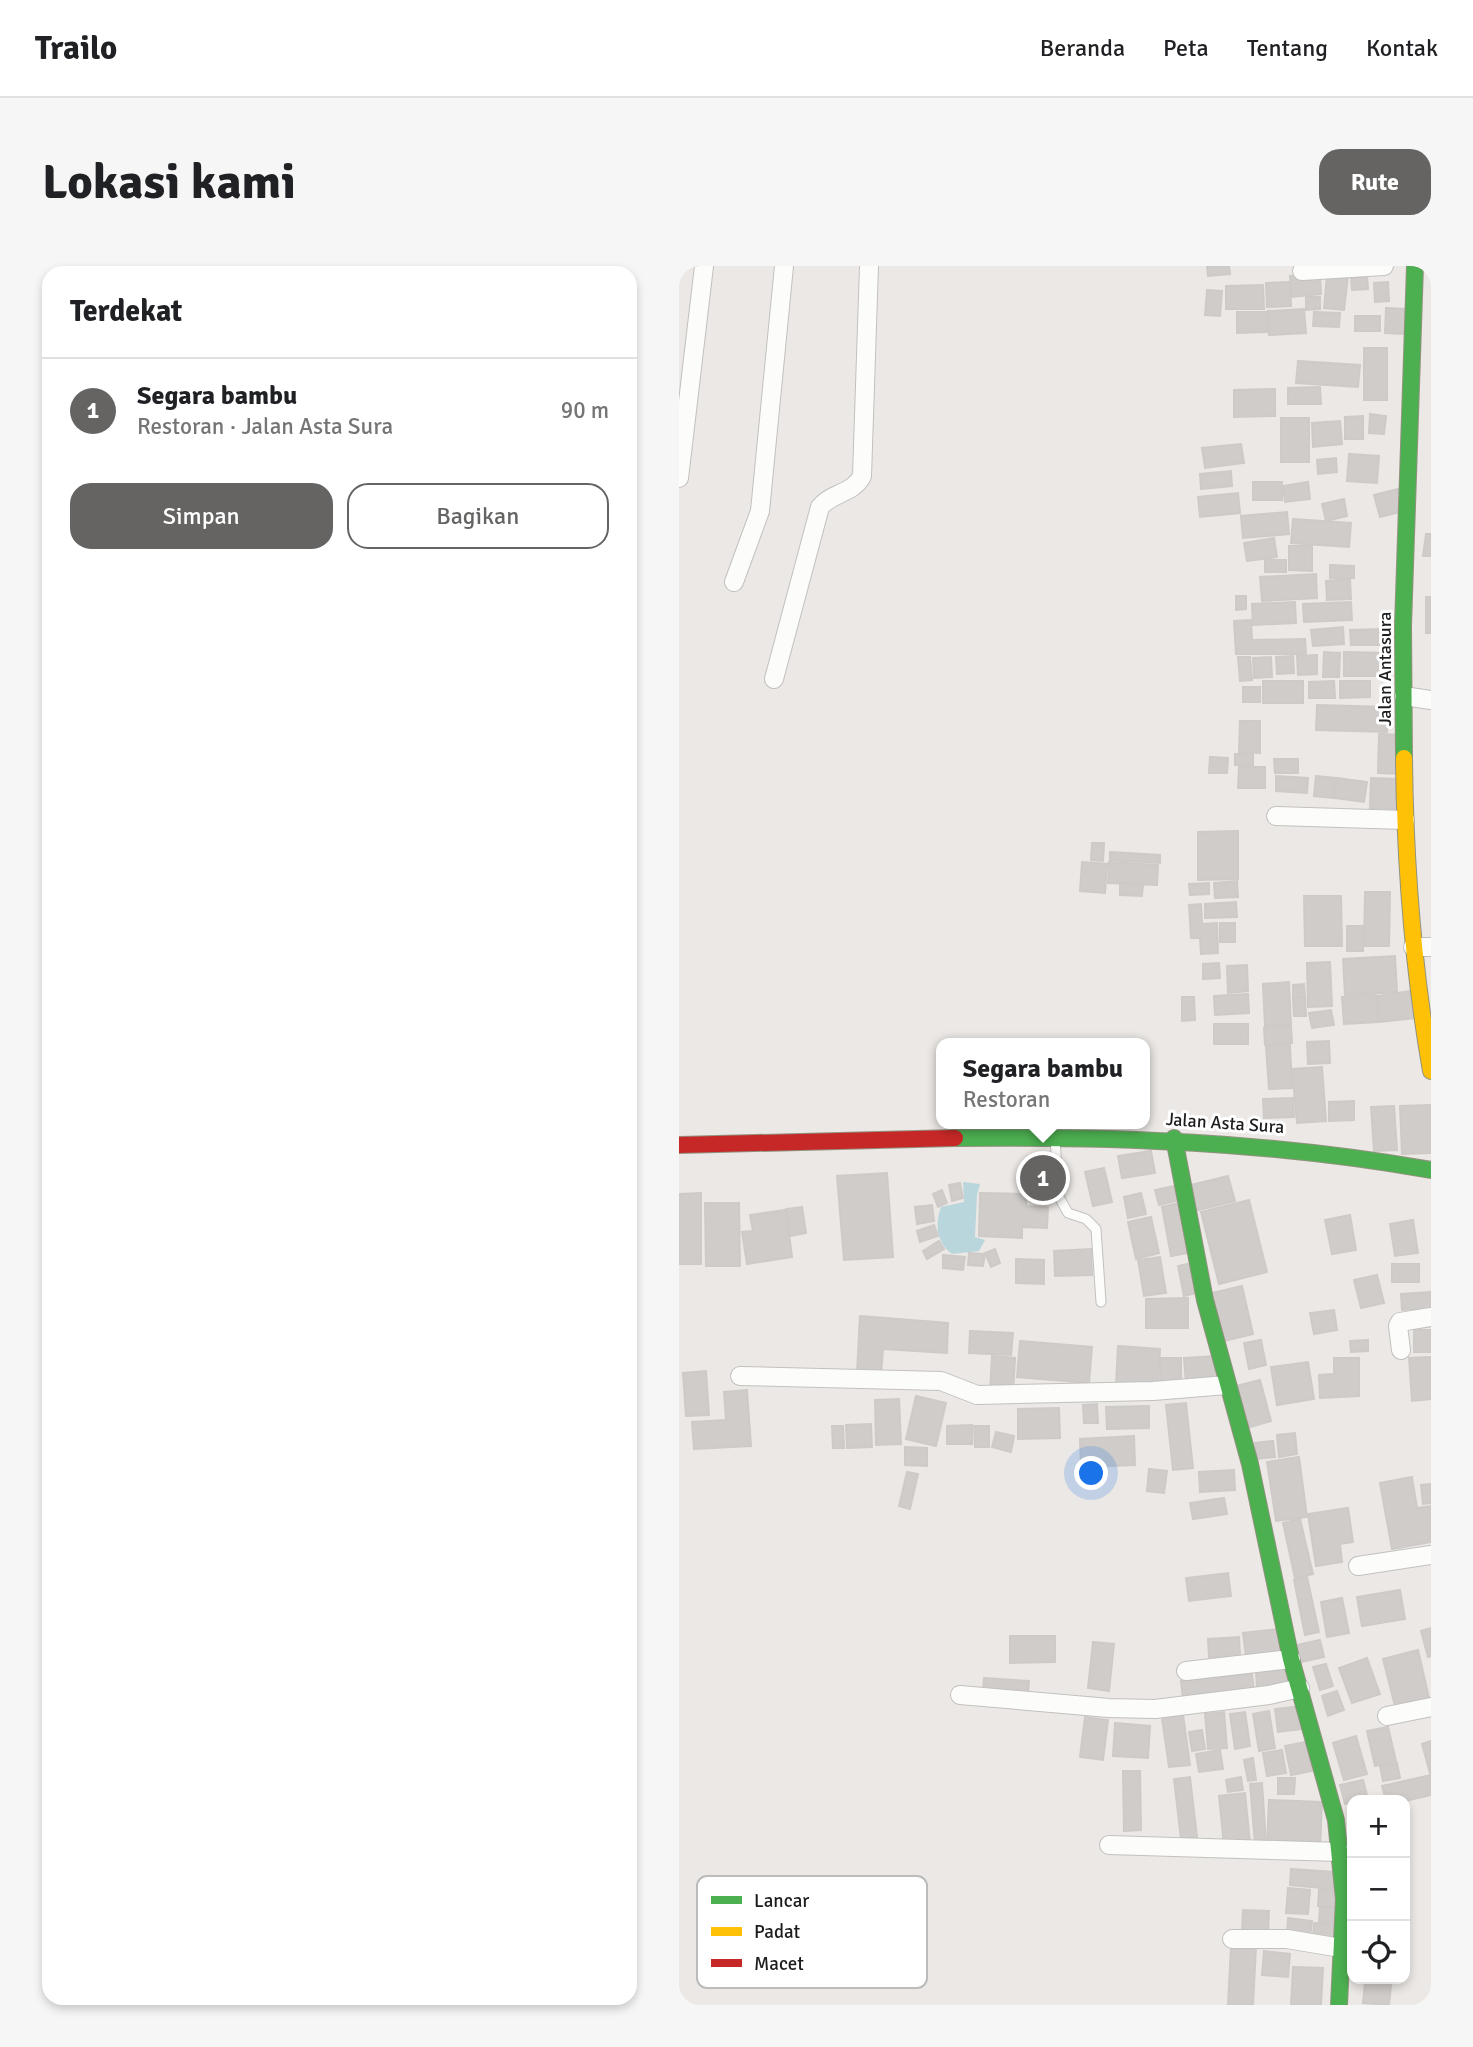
<!DOCTYPE html>
<html lang="id">
<meta charset="utf-8">
<style>
body{margin:0;font-family:Signika,sans-serif;background:#f6f6f6;color:#202124}
.controls{position:absolute;right:21px;bottom:21px;display:grid;overflow:hidden;border-radius:14px;box-shadow:0 4px 10px #0003}
.controls button{width:63px;height:63px;display:grid;place-items:center;padding:0;border:0;border-bottom:2px solid #e0e0e0;background:#fff;color:#202124;font:35px sans-serif}
.you{position:absolute;left:413px;top:1208px;width:24px;height:24px;margin:-18px;border:5px solid #fff;border-radius:50%;background:#1a73e8;box-shadow:0 0 0 10px #1a73e833}
.badge{display:grid;place-items:center;width:46px;height:46px;border-radius:50%;background:#656463;color:#fff;font-size:23px;font-weight:700}
.pin{position:absolute;translate:-50% -50%;border:4px solid #fff;box-shadow:0 2px 7px #0006}
.popup{position:absolute;left:257px;top:772px;width:214px;height:91px;box-sizing:border-box;display:grid;place-content:center;border-radius:14px;background:#fff;filter:drop-shadow(0 2px 5px #0005);font-size:23px;white-space:nowrap;color:#757577}
.popup b{font-size:26px;color:#202124}
.popup::after{content:'';position:absolute;left:50%;top:100%;margin-left:-14px;border:14px solid transparent;border-top-color:#fff}
.list{margin:0;padding:0;list-style:none}
h2{display:flex;justify-content:space-between;align-items:center;height:91px;margin:0;padding:0 28px;font-size:30px}
h2 small{font-size:23px;font-weight:400;color:#757577}
.list li{display:grid;grid-template-columns:46px 1fr auto;gap:21px;align-items:center;box-sizing:border-box;height:105px;padding:0 28px;border-top:2px solid #e0e0e0}
.list b{display:block;font-size:26px;white-space:nowrap}
.list p{margin:0;font-size:23px;white-space:nowrap;color:#757577}
.list em{font-size:23px;font-style:normal;color:#757577}
.actions{display:flex;gap:14px;padding:21px 28px}
.actions a{flex:1;padding:16px 0;border:2px solid #656463;border-radius:21px;text-align:center;font-size:24px;color:#656463}
.actions .main{background:#656463;color:#fff}
.icon{flex:none;width:38px;height:38px;fill:none;stroke:currentColor;stroke-width:2;stroke-linecap:round;stroke-linejoin:round}
.map{position:relative;flex:none;width:752px;height:1739px;overflow:hidden;border-radius:21px}
header{display:flex;align-items:center;gap:42px;box-sizing:border-box;height:98px;padding:0 35px;background:#fff;border-bottom:2px solid #e0e0e0}
header strong{font-size:33px}
nav{display:flex;gap:38px;margin-inline-start:auto;font-size:24px}
.intro{display:flex;align-items:center;justify-content:space-between;box-sizing:border-box;height:168px;padding:0 42px}
h1{margin:0;font-size:49px}
.button{padding:18px 32px;border-radius:21px;background:#656463;color:#fff;font-size:24px;font-weight:700}
main{display:flex;gap:42px;padding:0 42px}
aside{flex:1;background:#fff;border-radius:21px;box-shadow:0 4px 10px #0003}
.map>svg:first-child{display:block}
.water{fill:#bad6dd}
.building{fill:#d0ccca;stroke:#cecac7;stroke-width:2}
.lines{fill:none;stroke-linecap:round;stroke-linejoin:round}
.lane-casing{stroke:#c2c1c0;stroke-width:11}
.street-casing{stroke:#c2c1c0;stroke-width:20}
.fast-casing{stroke:#92927f;stroke-width:18}
.slow-casing{stroke:#92927f;stroke-width:18}
.jam-casing{stroke:#92927f;stroke-width:18}
.lane{stroke:#fcfcfb;stroke-width:9}
.street{stroke:#fcfcfb;stroke-width:18}
.fast{stroke:#4caf50;stroke-width:16}
.slow{stroke:#ffc107;stroke-width:16}
.jam{stroke:#c62828;stroke-width:16}
.labels{text-anchor:middle;dominant-baseline:central;stroke-width:6;stroke-linejoin:round;paint-order:stroke}
.street-label{font-size:18px;fill:#1d1d1d;stroke:#fff}
.key{fill:#fff;stroke:#bbb;stroke-width:2}
.key-label{font-size:19px;fill:#1d1d1d}
</style>
<header>
<strong>Trailo</strong>
<nav><a>Beranda</a><a>Peta</a><a>Tentang</a><a>Kontak</a></nav>
</header>
<div class="intro"><h1>Lokasi kami</h1><a class="button">Rute</a></div>
<main>
<aside>
<h2>Terdekat<small></small></h2>
<ul class="list">
<li><span class="badge">1</span><div><b>Segara bambu</b><p>Restoran · Jalan Asta Sura</p></div><em>90 m</em></li>
</ul>
<div class="actions"><a class="main">Simpan</a><a>Bagikan</a></div>
</aside>
<div class="map">
<svg width="752" height="1739" viewBox="0 0 752 1739">
<rect width="100%" height="100%" fill="#ebe8e5"/>
<path class="water" d="M 284,916 L 301,918 L 298,929 L 296,971 L 306,974 L 300,985 L 273,988 C 257,976 256,958 262,941 L 285,936 Z"/>
<g class="building">
<polygon points="528,0 550,0 551,8 529,10"/>
<polygon points="641,8 642,28 612,31 611,10"/>
<polygon points="648,8 669,10 665,44 645,42"/>
<polygon points="688,10 689,23 673,24 672,11"/>
<polygon points="611,16 612,40 588,41 587,17"/>
<polygon points="709,16 710,35 696,36 695,17"/>
<polygon points="584,19 585,43 547,43 547,20"/>
<polygon points="528,24 543,25 541,50 526,49"/>
<polygon points="627,31 641,31 641,43 627,44"/>
<polygon points="707,42 728,43 726,68 706,67"/>
<polygon points="625,43 627,67 590,69 589,45"/>
<polygon points="558,46 588,46 588,66 558,67"/>
<polygon points="635,46 661,47 660,61 634,60"/>
<rect x="676" y="50" width="25" height="15"/>
<rect x="685" y="82" width="23" height="52"/>
<polygon points="619,95 681,99 679,121 617,117"/>
<polygon points="641,121 642,138 609,138 609,122"/>
<polygon points="596,123 596,150 555,151 555,124"/>
<polygon points="691,148 707,150 705,168 690,167"/>
<polygon points="684,150 684,173 666,173 666,151"/>
<rect x="602" y="152" width="28" height="44"/>
<polygon points="661,155 663,178 634,181 633,157"/>
<polygon points="562,178 565,197 526,202 523,182"/>
<polygon points="670,188 700,190 698,217 668,215"/>
<polygon points="657,192 658,206 639,208 638,194"/>
<polygon points="552,205 553,220 522,223 521,208"/>
<rect x="574" y="216" width="29" height="18"/>
<polygon points="629,216 631,233 606,236 604,220"/>
<polygon points="719,223 725,245 701,251 695,229"/>
<polygon points="559,227 561,247 521,251 519,231"/>
<polygon points="665,233 668,250 647,255 643,238"/>
<polygon points="608,246 610,268 564,272 562,250"/>
<polygon points="614,253 672,257 670,281 612,277"/>
<polygon points="747,268 752,268 752,290 744,290"/>
<polygon points="595,272 598,291 568,295 565,277"/>
<polygon points="610,280 633,280 633,305 610,304"/>
<rect x="586" y="294" width="21" height="12"/>
<polygon points="651,299 675,300 675,312 651,312"/>
<polygon points="637,308 638,332 583,335 581,311"/>
<polygon points="671,313 672,333 648,334 647,315"/>
<polygon points="557,330 567,330 567,343 557,344"/>
<rect x="747" y="331" width="5" height="36"/>
<polygon points="616,336 617,357 574,359 573,338"/>
<polygon points="672,336 673,354 625,356 624,338"/>
<polygon points="572,354 573,374 626,373 627,388 557,388 555,355"/>
<polygon points="664,361 665,378 634,380 632,364"/>
<polygon points="704,363 704,379 672,379 671,364"/>
<polygon points="645,386 661,387 660,411 644,411"/>
<polygon points="665,386 707,387 707,410 665,410"/>
<polygon points="638,389 638,408 619,409 618,390"/>
<polygon points="614,390 615,407 598,408 597,391"/>
<polygon points="559,391 571,391 573,414 561,415"/>
<polygon points="592,391 593,411 575,412 574,392"/>
<rect x="584" y="415" width="40" height="22"/>
<polygon points="655,415 656,432 630,432 630,416"/>
<polygon points="661,415 691,415 691,431 661,432"/>
<rect x="564" y="421" width="17" height="15"/>
<polygon points="638,439 708,441 708,466 637,464"/>
<polygon points="561,455 581,455 581,487 560,486"/>
<polygon points="700,468 723,469 723,508 699,507"/>
<rect x="556" y="488" width="18" height="11"/>
<polygon points="531,491 549,492 548,507 530,507"/>
<polygon points="595,493 619,493 619,507 596,507"/>
<polygon points="560,501 586,501 586,522 559,522"/>
<polygon points="597,510 629,512 628,527 597,525"/>
<polygon points="637,510 656,512 654,532 635,530"/>
<polygon points="658,512 688,516 685,536 655,532"/>
<polygon points="692,512 719,513 718,543 691,542"/>
<polygon points="559,565 559,613 519,614 519,566"/>
<polygon points="413,577 425,577 424,595 412,594"/>
<polygon points="431,586 481,589 481,597 431,594"/>
<polygon points="403,596 428,598 426,627 401,625"/>
<polygon points="430,596 479,599 478,619 429,617"/>
<polygon points="558,615 559,631 536,632 535,617"/>
<polygon points="441,617 464,618 463,630 441,629"/>
<polygon points="530,617 530,628 511,629 510,618"/>
<polygon points="686,626 711,626 710,680 685,680"/>
<polygon points="625,630 662,630 663,680 626,680"/>
<polygon points="557,636 558,651 526,652 526,638"/>
<polygon points="522,638 523,658 538,657 539,687 522,688 521,672 512,672 510,639"/>
<rect x="541" y="657" width="15" height="19"/>
<rect x="668" y="660" width="16" height="25"/>
<polygon points="716,690 718,726 666,729 664,693"/>
<polygon points="651,696 653,740 629,741 628,697"/>
<polygon points="540,697 541,712 524,713 524,698"/>
<polygon points="568,699 569,725 549,727 548,700"/>
<polygon points="610,716 612,759 586,760 584,718"/>
<polygon points="625,718 626,731 614,732 614,719"/>
<polygon points="732,725 736,752 701,756 698,730"/>
<polygon points="569,728 570,747 536,749 535,730"/>
<polygon points="697,729 699,756 665,758 663,731"/>
<polygon points="503,731 515,731 516,754 503,755"/>
<polygon points="626,731 627,750 615,750 614,732"/>
<polygon points="652,744 655,759 633,762 630,747"/>
<rect x="535" y="758" width="34" height="20"/>
<polygon points="612,760 613,777 586,779 585,762"/>
<polygon points="650,775 651,797 629,798 628,776"/>
<polygon points="611,779 613,822 590,823 587,780"/>
<polygon points="643,801 647,855 618,857 613,803"/>
<polygon points="614,832 615,851 585,852 584,833"/>
<polygon points="675,835 675,854 650,855 650,836"/>
<polygon points="751,839 752,887 723,888 721,840"/>
<polygon points="715,840 718,884 695,885 692,841"/>
<polygon points="472,885 476,907 443,912 439,890"/>
<polygon points="425,902 433,936 414,940 406,906"/>
<polygon points="208,907 214,991 165,994 158,910"/>
<polygon points="549,910 556,935 515,945 508,920"/>
<polygon points="281,917 284,932 273,935 270,919"/>
<polygon points="496,920 500,934 480,939 476,924"/>
<polygon points="263,924 268,937 259,941 254,928"/>
<polygon points="22,927 22,998 0,998 0,928"/>
<polygon points="301,927 347,928 347,940 369,941 368,962 343,961 343,972 300,970"/>
<polygon points="462,927 467,948 449,952 445,931"/>
<polygon points="570,934 588,1006 540,1018 522,946"/>
<polygon points="504,936 514,986 492,990 483,941"/>
<polygon points="26,937 60,937 61,1000 27,1000"/>
<polygon points="253,939 255,955 238,958 236,941"/>
<polygon points="123,941 127,967 111,970 107,943"/>
<polygon points="107,944 113,991 68,998 63,966 74,965 71,949"/>
<polygon points="671,949 677,984 653,988 646,954"/>
<polygon points="472,951 480,987 457,993 449,956"/>
<polygon points="734,954 739,987 716,990 711,958"/>
<polygon points="255,959 259,970 241,976 238,965"/>
<polygon points="260,975 265,983 248,993 244,985"/>
<polygon points="316,983 321,997 312,1001 306,987"/>
<polygon points="412,983 413,1009 376,1010 375,985"/>
<polygon points="290,987 306,988 304,1000 289,999"/>
<polygon points="264,989 286,991 284,1004 264,1002"/>
<polygon points="481,991 487,1027 465,1030 459,994"/>
<polygon points="337,993 365,994 365,1018 337,1017"/>
<polygon points="514,997 521,1026 505,1030 499,1000"/>
<rect x="713" y="998" width="27" height="18"/>
<polygon points="698,1009 705,1037 682,1042 675,1014"/>
<polygon points="563,1020 574,1068 545,1075 533,1027"/>
<polygon points="752,1026 752,1042 723,1044 722,1028"/>
<polygon points="509,1032 509,1062 467,1062 467,1033"/>
<polygon points="655,1044 658,1064 635,1068 631,1047"/>
<polygon points="181,1050 269,1057 268,1087 204,1083 202,1109 178,1107"/>
<rect x="735" y="1064" width="17" height="22"/>
<polygon points="291,1065 334,1067 332,1089 290,1087"/>
<polygon points="582,1074 587,1099 570,1103 565,1077"/>
<polygon points="689,1074 689,1085 672,1086 671,1075"/>
<polygon points="341,1075 413,1081 410,1117 338,1111"/>
<polygon points="439,1080 481,1083 479,1121 437,1118"/>
<polygon points="313,1090 336,1092 334,1127 311,1126"/>
<polygon points="538,1090 539,1116 507,1118 505,1092"/>
<polygon points="752,1091 752,1133 733,1135 730,1092"/>
<polygon points="482,1092 502,1092 502,1119 481,1119"/>
<polygon points="655,1092 680,1092 680,1130 641,1132 640,1109 655,1108"/>
<polygon points="629,1096 635,1133 598,1139 592,1101"/>
<polygon points="27,1105 30,1149 7,1150 4,1107"/>
<polygon points="581,1114 592,1155 564,1163 553,1121"/>
<polygon points="68,1124 72,1180 15,1183 13,1156 47,1154 45,1126"/>
<polygon points="237,1130 267,1137 257,1180 227,1173"/>
<polygon points="220,1133 222,1178 197,1179 196,1134"/>
<polygon points="507,1137 514,1202 494,1204 487,1139"/>
<polygon points="418,1138 419,1157 405,1157 404,1139"/>
<polygon points="470,1140 470,1162 428,1163 427,1141"/>
<polygon points="380,1142 381,1172 339,1173 339,1143"/>
<polygon points="192,1158 193,1181 168,1182 167,1159"/>
<polygon points="293,1159 293,1178 268,1178 268,1160"/>
<polygon points="153,1160 164,1160 165,1182 154,1182"/>
<polygon points="295,1160 310,1160 310,1181 296,1181"/>
<polygon points="317,1166 335,1170 332,1186 313,1181"/>
<polygon points="616,1167 618,1188 600,1191 598,1169"/>
<polygon points="455,1170 456,1199 402,1201 401,1173"/>
<polygon points="594,1175 596,1191 578,1193 576,1177"/>
<polygon points="226,1181 248,1182 248,1200 226,1199"/>
<polygon points="620,1191 628,1251 597,1255 588,1196"/>
<polygon points="470,1203 488,1205 485,1227 468,1225"/>
<polygon points="555,1204 556,1224 521,1226 520,1206"/>
<polygon points="228,1206 239,1208 231,1243 220,1240"/>
<polygon points="733,1211 738,1242 752,1240 752,1276 713,1283 701,1217"/>
<polygon points="752,1218 752,1237 744,1238 742,1219"/>
<polygon points="545,1232 548,1248 514,1253 511,1237"/>
<polygon points="669,1242 674,1276 661,1278 663,1296 637,1300 629,1248"/>
<polygon points="621,1253 634,1308 616,1312 604,1257"/>
<polygon points="549,1307 552,1330 510,1335 507,1312"/>
<polygon points="628,1311 640,1366 626,1369 615,1314"/>
<polygon points="721,1324 726,1353 683,1360 678,1331"/>
<polygon points="663,1332 670,1367 648,1371 642,1336"/>
<polygon points="752,1362 752,1390 749,1391 742,1365"/>
<polygon points="600,1363 602,1387 567,1391 564,1367"/>
<polygon points="331,1370 376,1370 376,1396 331,1397"/>
<polygon points="560,1371 561,1390 530,1391 529,1373"/>
<polygon points="641,1374 645,1391 622,1396 618,1379"/>
<polygon points="414,1376 435,1378 430,1425 409,1422"/>
<polygon points="739,1384 750,1432 716,1440 704,1393"/>
<polygon points="688,1392 701,1428 673,1437 660,1402"/>
<polygon points="647,1398 654,1420 641,1424 634,1401"/>
<polygon points="613,1404 613,1421 578,1422 577,1405"/>
<polygon points="573,1408 575,1425 504,1433 502,1415"/>
<polygon points="305,1412 350,1415 349,1430 304,1427"/>
<polygon points="658,1425 665,1444 649,1450 643,1430"/>
<polygon points="621,1440 624,1463 599,1466 596,1443"/>
<polygon points="590,1445 596,1482 580,1485 574,1448"/>
<polygon points="545,1446 548,1482 529,1483 526,1448"/>
<polygon points="566,1446 571,1480 556,1483 551,1448"/>
<polygon points="504,1449 511,1499 490,1501 483,1452"/>
<polygon points="406,1451 429,1454 424,1494 401,1491"/>
<polygon points="436,1457 471,1460 469,1492 434,1490"/>
<polygon points="709,1461 717,1495 696,1500 688,1465"/>
<polygon points="523,1464 526,1483 513,1485 510,1466"/>
<polygon points="677,1470 688,1508 665,1514 654,1477"/>
<polygon points="752,1475 752,1506 751,1507 743,1478"/>
<polygon points="627,1476 633,1505 612,1509 606,1480"/>
<polygon points="541,1484 544,1503 520,1506 517,1488"/>
<polygon points="603,1484 607,1507 588,1510 584,1487"/>
<polygon points="574,1492 577,1514 569,1515 565,1494"/>
<polygon points="718,1497 721,1512 704,1515 701,1500"/>
<polygon points="444,1505 461,1505 462,1564 445,1565"/>
<polygon points="752,1509 752,1529 726,1535 707,1534 703,1520"/>
<polygon points="511,1511 518,1571 502,1573 495,1513"/>
<polygon points="562,1511 564,1524 549,1526 547,1514"/>
<polygon points="599,1512 616,1512 615,1528 599,1528"/>
<polygon points="684,1514 689,1533 666,1538 661,1519"/>
<polygon points="583,1517 587,1576 576,1577 571,1518"/>
<polygon points="566,1527 571,1577 545,1579 540,1530"/>
<polygon points="590,1534 643,1536 641,1582 588,1581"/>
<polygon points="612,1603 656,1606 654,1623 611,1619"/>
<polygon points="609,1622 631,1624 629,1648 607,1647"/>
<polygon points="640,1623 657,1624 656,1641 639,1640"/>
<polygon points="641,1641 658,1642 657,1657 640,1656"/>
<polygon points="564,1644 590,1645 589,1667 563,1666"/>
<polygon points="609,1652 633,1655 631,1671 608,1668"/>
<polygon points="635,1657 659,1659 658,1673 634,1671"/>
<polygon points="552,1680 577,1681 574,1739 549,1739"/>
<polygon points="585,1685 611,1688 609,1711 583,1709"/>
<polygon points="614,1701 644,1702 642,1739 612,1739"/>
<polygon points="686,1717 712,1719 710,1739 684,1737"/>
</g>
<g class="lines">
<defs>
<polyline id="lane" points="376,873 380,931 389,947 407,953 417,963 422,1036"/>
<g id="street">
<polyline points="623,5 705,0"/>
<polyline points="0,212 25,0"/>
<polyline points="55,316 81,245 105,0"/>
<path d="M 95,413 L 141,241 C 152,227 175,227 183,210 L 190,0"/>
<polyline points="725,430 752,434"/>
<polyline points="597,550 726,554"/>
<polyline points="734,681 752,681"/>
<polyline points="722,1084 719,1060 721,1056 752,1051"/>
<polyline points="61,1110 262,1115 298,1129 474,1125 548,1119"/>
<polyline points="679,1300 752,1289"/>
<polyline points="507,1405 612,1393"/>
<polyline points="281,1429 430,1442 476,1443 590,1429 621,1422"/>
<polyline points="708,1450 752,1441"/>
<polyline points="430,1579 661,1586"/>
<polyline points="553,1673 608,1673 662,1682"/>
</g>
<g id="fast">
<polyline points="725,492 724,360 736,0"/>
<path d="M 276,872 C 436,870 594,876 752,904"/>
<polyline points="495,872 526,1034 571,1198 612,1393 657,1554 665,1633 660,1739"/>
</g>
<path id="slow" d="M 725,492 C 726,597 734,702 752,805"/>
<polyline id="jam" points="0,879 276,872"/>
</defs>
<use href="#lane" class="lane-casing"/>
<use href="#street" class="street-casing"/>
<use href="#fast" class="fast-casing"/>
<use href="#slow" class="slow-casing"/>
<use href="#jam" class="jam-casing"/>
<use href="#lane" class="lane"/>
<use href="#street" class="street"/>
<use href="#fast" class="fast"/>
<use href="#slow" class="slow"/>
<use href="#jam" class="jam"/>
</g>
<g class="labels">
<g class="street-label">
<text transform="translate(706 403) rotate(-90)">Jalan Antasura</text>
<text transform="translate(546 857) rotate(4)">Jalan Asta Sura</text>
</g>
</g>
<rect x="18" y="1610" width="230" height="112" rx="10" class="key"/>
<rect x="32" y="1630" width="31" height="8" fill="#4caf50"/>
<rect x="32" y="1661" width="31" height="9" fill="#ffc107"/>
<rect x="32" y="1693" width="31" height="8" fill="#c62828"/>
<g class="key-label">
<text x="75" y="1641">Lancar</text>
<text x="75" y="1672">Padat</text>
<text x="75" y="1704">Macet</text>
</g>
</svg>
<div class="controls">
<button>+</button>
<button>−</button>
<button><svg class="icon" aria-label="locate" viewBox="0 0 24 24"><circle cx="12" cy="12" r="6"/><path d="M12 2v4M12 18v4M2 12h4M18 12h4"/></svg></button>
</div>
<div class="you"></div>
<div class="pin badge" style="left:364px;top:912px">1</div>
<div class="popup"><b>Segara bambu</b>Restoran</div>
</div>
</main>
